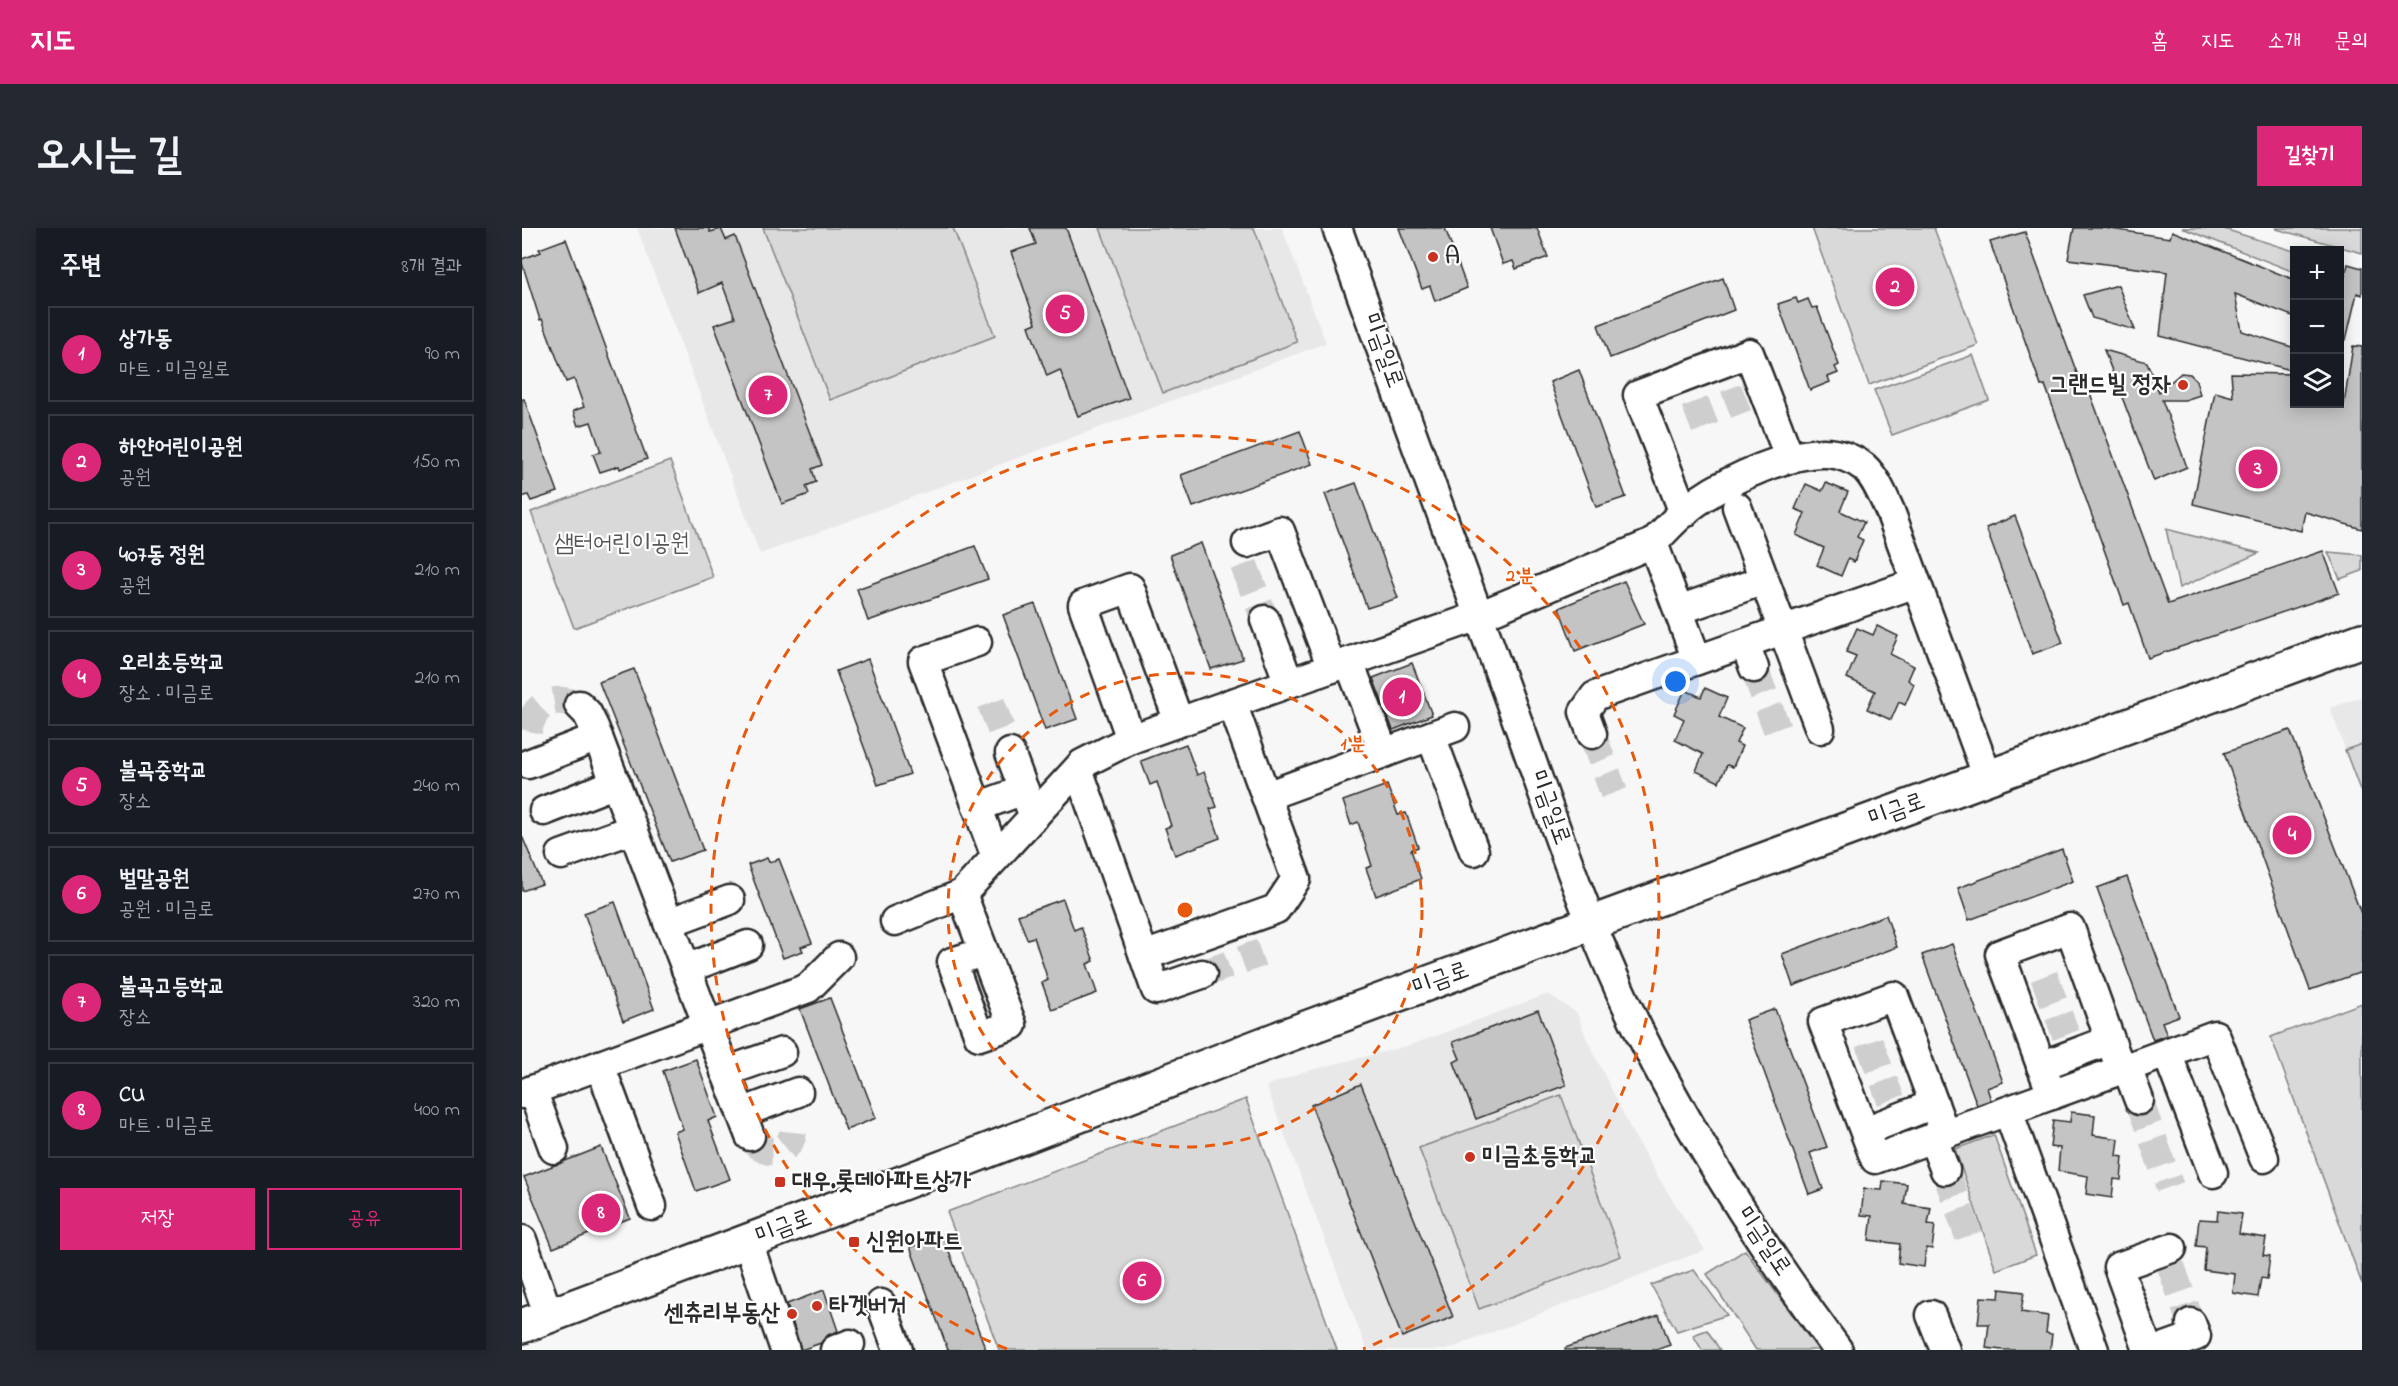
<!DOCTYPE html>
<html lang="ko">
<meta charset="utf-8">
<style>
body{margin:0;font-family:"Indie Flower","Poor Story",sans-serif;background:#242831;color:#f1f3f6}
.controls{position:absolute;right:18px;top:18px;display:grid;overflow:hidden;border-radius:0px;box-shadow:0 3px 15px #0003}
.controls button{width:54px;height:54px;display:grid;place-items:center;padding:0;border:0;border-bottom:2px solid #363941;background:#171b24;color:#f1f3f6;font:30px sans-serif}
.you{position:absolute;left:1154px;top:454px;width:21px;height:21px;margin:-15px;border:4px solid #fff;border-radius:50%;background:#1a73e8;box-shadow:0 0 0 9px #1a73e833}
.badge{display:grid;place-items:center;width:39px;height:39px;border-radius:50%;background:#db2777;color:#fff;font-size:20px;font-weight:700}
.pin{position:absolute;translate:-50% -50%;border:3px solid #fff;box-shadow:0 2px 6px #0006}
.list{margin:0;padding:0;list-style:none}
h2{display:flex;justify-content:space-between;align-items:center;height:78px;margin:0;padding:0 24px;font-size:26px}
h2 small{font-size:20px;font-weight:400;color:#9ea1a6}
.list li{display:grid;grid-template-columns:39px 1fr auto;gap:18px;align-items:center;box-sizing:border-box;height:96px;margin:0 12px 12px;padding:0 12px;border:2px solid #363941;border-radius:0px}
.list b{display:block;font-size:22px;white-space:nowrap}
.list p{margin:0;font-size:20px;white-space:nowrap;color:#9ea1a6}
.list em{font-size:20px;font-style:normal;color:#9ea1a6}
.actions{display:flex;gap:12px;padding:18px 24px}
.actions a{flex:1;padding:14px 0;border:2px solid #db2777;border-radius:0px;text-align:center;font-size:21px;color:#db2777}
.actions .main{background:#db2777;color:#fff}
.icon{flex:none;width:33px;height:33px;fill:none;stroke:currentColor;stroke-width:2;stroke-linecap:round;stroke-linejoin:round}
.map{position:relative;flex:none;width:1840px;height:1122px;overflow:hidden;border-radius:0px}
header{display:flex;align-items:center;gap:36px;box-sizing:border-box;height:84px;padding:0 30px;background:#db2777;color:#fff}
header strong{font-size:28px}
nav{display:flex;gap:33px;margin-inline-start:auto;font-size:21px}
.intro{display:flex;align-items:center;justify-content:space-between;box-sizing:border-box;height:144px;padding:0 36px}
h1{margin:0;font-size:42px}
.button{padding:15px 27px;border-radius:0px;background:#db2777;color:#fff;font-size:21px;font-weight:700}
main{display:flex;gap:36px;padding:0 36px}
aside{flex:1;background:#171b24;border-radius:0px;box-shadow:0 3px 15px #0003}
.map>svg:first-child{display:block}
.built{fill:#e8e8e8}
.green{fill:#d9d9d9;stroke:#828282;stroke-width:1.5}
.building{fill:#c4c4c4;stroke:#2b2b2b;stroke-width:1.5}
.lines{fill:none;stroke-linecap:round;stroke-linejoin:round}
.minor-tunnel{stroke:#cecece;stroke-width:28;stroke-dasharray:28 14;stroke-linecap:butt}
.minor-casing{stroke:#2b2b2b;stroke-width:33}
.major-casing{stroke:#2b2b2b;stroke-width:38}
.minor{stroke:#fff;stroke-width:28}
.major{stroke:#fff;stroke-width:33}
.ring{fill:none;stroke:#e8590c;stroke-width:3;stroke-dasharray:10 8}
.poi-dot{fill:#c8321e;stroke:#fff;stroke-width:2}
.labels{text-anchor:middle;dominant-baseline:central;stroke-width:4.5;stroke-linejoin:round;paint-order:stroke}
.poi-label{font-size:24px;font-weight:bold;fill:#2b2b2b;stroke:#fff;text-anchor:start}
.street-label{font-size:24px;fill:#2b2b2b;stroke:#fff}
.park-label{font-size:24px;fill:#565656;stroke:#fff}
.centre{fill:#e8590c;stroke:#fff;stroke-width:3}
.ring-label{font-size:18px;text-anchor:middle;font-weight:bold;fill:#e8590c;stroke:#fff;stroke-width:4.5;stroke-linejoin:round;paint-order:stroke}
</style>
<header>
<strong>지도</strong>
<nav><a>홈</a><a>지도</a><a>소개</a><a>문의</a></nav>
</header>
<div class="intro"><h1>오시는 길</h1><a class="button">길찾기</a></div>
<main>
<aside>
<h2>주변<small>8개 결과</small></h2>
<ul class="list">
<li><span class="badge">1</span><div><b>상가동</b><p>마트 · 미금일로</p></div><em>90 m</em></li>
<li><span class="badge">2</span><div><b>하얀어린이공원</b><p>공원</p></div><em>150 m</em></li>
<li><span class="badge">3</span><div><b>407동 정원</b><p>공원</p></div><em>210 m</em></li>
<li><span class="badge">4</span><div><b>오리초등학교</b><p>장소 · 미금로</p></div><em>210 m</em></li>
<li><span class="badge">5</span><div><b>불곡중학교</b><p>장소</p></div><em>240 m</em></li>
<li><span class="badge">6</span><div><b>벌말공원</b><p>공원 · 미금로</p></div><em>270 m</em></li>
<li><span class="badge">7</span><div><b>불곡고등학교</b><p>장소</p></div><em>320 m</em></li>
<li><span class="badge">8</span><div><b>CU</b><p>마트 · 미금로</p></div><em>400 m</em></li>
</ul>
<div class="actions"><a class="main">저장</a><a>공유</a></div>
</aside>
<div class="map">
<svg width="1840" height="1122" viewBox="0 0 1840 1122">
<rect width="100%" height="100%" fill="#f7f7f7"/>
<filter id="ink" filterUnits="userSpaceOnUse"><feTurbulence type="fractalNoise" baseFrequency=".0167" numOctaves="2"/><feDisplacementMap in="SourceGraphic" scale="12" xChannelSelector="R" yChannelSelector="G"/><feConvolveMatrix kernelMatrix="1 2 1 2 8 2 1 2 1" color-interpolation-filters="sRGB"/></filter>
<g filter="url(#ink)">
<g class="built">
<polygon points="115,0 760,0 804,115 238,326"/>
<polygon points="1840,469 1840,567 1808,480"/>
<polygon points="1026,766 1055,785 1064,809 1110,904 1139,954 1183,1022 924,1122 845,1122 744,858 781,844 889,817"/>
</g>
<g class="green">
<polygon points="241,0 431,0 473,108 308,172"/>
<polygon points="578,0 732,0 775,114 641,165"/>
<polygon points="1290,0 1412,0 1456,117 1347,157"/>
<polygon points="1660,0 1699,0 1772,23 1772,44"/>
<polygon points="1754,0 1840,0 1840,25 1754,1"/>
<polygon points="1451,127 1467,172 1370,207 1352,162"/>
<polygon points="148,233 191,349 52,400 9,284"/>
<polygon points="1644,301 1737,325 1657,360"/>
<polygon points="1806,324 1840,327 1840,343 1818,351"/>
<polygon points="1840,516 1840,567 1823,522"/>
<polygon points="1840,775 1840,1056 1749,809"/>
<polygon points="1039,867 1099,1028 957,1081 897,920"/>
<polygon points="724,871 815,1122 477,1122 425,984"/>
<polygon points="1472,907 1514,1027 1474,1042 1433,921"/>
<polygon points="1223,1022 1296,1122 1234,1122 1185,1046"/>
<polygon points="1172,1042 1205,1087 1155,1103 1129,1057"/>
<polygon points="1185,1102 1198,1122 1180,1122 1171,1107"/>
</g>
<g class="building">
<polygon points="153,0 187,0 188,4 199,1 204,12 213,8 300,237 290,241 294,254 284,258 287,266 260,276 192,97 213,90 200,55 177,65"/>
<polygon points="508,0 544,0 607,170 556,188 538,142 525,148 507,98 514,95 489,24 514,16"/>
<polygon points="877,0 923,0 945,60 913,73 908,58 900,61"/>
<polygon points="968,0 1015,0 1026,29 994,41 991,33 981,36"/>
<polygon points="1552,0 1582,0 1648,10 1650,3 1773,52 1773,89 1713,66 1720,103 1773,120 1773,143 1638,108 1645,44 1546,31"/>
<polygon points="1503,4 1563,167 1568,165 1646,376 1801,323 1817,365 1626,430 1607,375 1602,377 1523,157 1519,158 1468,14"/>
<polygon points="44,11 125,231 98,241 97,238 78,244 71,226 79,224 69,194 56,198 51,183 62,179 52,151 44,154 20,91 18,92 0,35 0,31 19,24 17,21"/>
<polygon points="1826,36 1840,40 1840,67 1835,65 1824,112 1818,111 1818,66"/>
<polygon points="1201,50 1212,82 1088,130 1076,97"/>
<polygon points="1596,57 1613,102 1570,90 1561,67"/>
<polygon points="1274,70 1276,75 1286,71 1290,80 1295,79 1317,137 1313,139 1316,145 1306,149 1308,154 1288,162 1256,76"/>
<polygon points="1831,118 1840,119 1840,301 1783,284 1779,303 1671,276 1693,164 1711,169 1709,145 1773,146 1773,176 1822,176"/>
<polygon points="1582,122 1625,134 1637,164 1659,145 1668,146 1674,152 1678,167 1663,172 1640,172 1665,239 1632,253"/>
<polygon points="1057,142 1104,269 1074,279 1028,154"/>
<polygon points="0,171 2,171 36,264 9,273 6,267 0,269"/>
<polygon points="778,203 790,236 671,279 659,247"/>
<polygon points="834,255 876,370 845,380 803,266"/>
<polygon points="1304,255 1326,264 1318,283 1342,294 1335,309 1341,312 1332,334 1326,331 1319,348 1295,337 1302,320 1274,307 1283,285 1273,281 1284,256 1300,263"/>
<polygon points="1493,288 1541,415 1510,426 1464,300"/>
<polygon points="679,315 721,431 689,441 648,327"/>
<polygon points="453,318 466,351 346,393 335,361"/>
<polygon points="1102,353 1122,396 1053,423 1037,380"/>
<polygon points="513,376 555,491 523,502 481,387"/>
<polygon points="1355,398 1376,408 1368,426 1392,438 1386,452 1392,456 1383,477 1377,474 1369,492 1345,481 1353,463 1325,450 1334,428 1324,424 1335,400 1351,407"/>
<polygon points="346,431 388,546 356,557 314,443"/>
<polygon points="890,435 910,487 871,502 851,450"/>
<polygon points="112,441 181,622 148,634 77,454"/>
<polygon points="1183,460 1205,470 1197,489 1221,500 1214,515 1220,518 1211,539 1205,537 1197,554 1174,543 1181,526 1153,512 1162,491 1152,486 1163,462 1179,469"/>
<polygon points="1768,502 1840,688 1840,744 1788,762 1702,525"/>
<polygon points="664,516 675,547 682,544 695,579 688,581 698,610 653,627 643,600 649,598 635,554 628,557 619,533"/>
<polygon points="865,557 876,587 884,585 896,619 889,622 899,651 854,668 844,640 850,638 836,594 829,597 821,573"/>
<polygon points="0,608 20,656 0,663"/>
<polygon points="1540,621 1551,653 1447,692 1436,660"/>
<polygon points="245,630 247,634 257,631 290,715 279,719 281,723 261,730 226,637"/>
<polygon points="1605,649 1657,788 1640,794 1645,807 1631,812 1575,660"/>
<polygon points="541,671 552,702 559,699 572,733 565,736 575,765 530,782 520,755 526,752 512,709 505,711 496,687"/>
<polygon points="93,674 132,781 101,793 62,685"/>
<polygon points="1364,687 1375,719 1271,758 1260,726"/>
<polygon points="1430,716 1481,854 1465,860 1469,872 1455,877 1400,727"/>
<polygon points="308,770 354,890 324,902 278,781"/>
<polygon points="1253,781 1305,919 1288,925 1301,961 1287,966 1223,792"/>
<polygon points="1016,782 1044,857 954,891 932,834 938,831 931,814"/>
<polygon points="174,831 195,889 186,893 208,951 174,963 153,904 161,901 141,843"/>
<polygon points="839,856 931,1089 880,1109 789,877"/>
<polygon points="1549,884 1573,887 1571,907 1597,911 1595,928 1601,929 1599,952 1592,951 1590,970 1564,966 1566,948 1536,943 1538,920 1528,919 1531,892 1548,894"/>
<polygon points="79,919 108,990 31,1020 2,949"/>
<polygon points="1361,953 1385,956 1382,976 1409,980 1406,996 1413,997 1410,1021 1404,1020 1402,1039 1376,1035 1378,1016 1347,1012 1350,988 1339,987 1342,961 1360,962"/>
<polygon points="1696,983 1720,986 1717,1006 1744,1010 1741,1027 1748,1028 1745,1051 1739,1050 1736,1069 1711,1065 1713,1046 1682,1042 1684,1019 1674,1018 1677,991 1695,992"/>
<polygon points="421,1007 464,1122 426,1122 388,1019"/>
<polygon points="1478,1061 1502,1064 1499,1084 1526,1088 1524,1105 1530,1106 1528,1122 1480,1122 1464,1120 1467,1096 1456,1096 1459,1069 1477,1070"/>
<polygon points="302,1062 316,1103 306,1107 299,1115 279,1122 265,1076"/>
<polygon points="1137,1087 1148,1117 1134,1122 1043,1122 1043,1120"/>
</g>
<g class="lines">
<g class="minor-tunnel">
<polyline points="1165,192 1224,169"/>
<polyline points="722,337 743,392"/>
<polyline points="1232,440 1255,501"/>
<polyline points="469,475 488,525"/>
<path d="M 6,503 C 13,474 30,467 57,477"/>
<polyline points="1070,506 1092,565"/>
<polyline points="680,746 739,725"/>
<polyline points="1522,748 1544,807"/>
<polyline points="1347,814 1369,872"/>
<polyline points="1617,872 1648,959"/>
<path d="M 228,908 C 238,928 268,930 271,904"/>
<polyline points="1423,942 1447,1009"/>
<polyline points="1649,1038 1669,1095"/>
</g>
<defs>
<g id="minor">
<path d="M 815,0 C 875,165 935,330 996,495 C 1034,600 1069,707 1119,807 C 1175,917 1242,1022 1316,1122"/>
<polyline points="1215,279 1298,501"/>
<polyline points="1162,285 1116,167 1227,125 1268,231"/>
<polyline points="725,315 758,303 810,440"/>
<polyline points="1131,315 1175,432"/>
<polyline points="1157,382 1242,352"/>
<polyline points="743,392 767,455"/>
<polyline points="455,414 401,433 474,629"/>
<polyline points="1223,416 1232,440"/>
<polyline points="827,434 862,525"/>
<polyline points="57,477 65,485 72,499 228,908"/>
<polyline points="1070,506 1062,484 1073,468 1394,355"/>
<polyline points="909,508 952,623"/>
<polyline points="609,511 561,377 608,360 657,494"/>
<polyline points="488,525 512,589"/>
<polyline points="6,536 76,509"/>
<polyline points="556,541 634,762 680,746"/>
<polyline points="744,568 933,499"/>
<polyline points="455,579 502,562"/>
<polyline points="22,583 94,555"/>
<polyline points="39,627 111,601"/>
<polyline points="440,666 490,797 457,808 430,734 462,724"/>
<path d="M 373,693 L 440,666 L 560,536 L 609,511 L 957,388 L 1131,315 C 1146,299 1161,283 1179,271 C 1208,251 1268,224 1303,225 C 1316,225 1332,231 1342,239 C 1354,250 1361,268 1368,283 L 1466,550"/>
<polyline points="146,695 208,672"/>
<polyline points="622,728 754,681 774,651 710,475"/>
<polyline points="164,741 226,717"/>
<polyline points="1645,825 1691,945"/>
<polyline points="78,837 130,978"/>
<polyline points="1519,838 1588,812"/>
<polyline points="1605,840 1617,872"/>
<polyline points="203,844 260,824"/>
<polyline points="10,862 32,921"/>
<polyline points="0,866 286,760 317,729"/>
<polyline points="1530,867 1478,726 1548,700 1599,842"/>
<polyline points="1486,883 1572,1122"/>
<polyline points="219,885 276,864"/>
<polyline points="1343,903 1412,876"/>
<path d="M 1423,906 L 1372,768 L 1301,794 L 1353,931 C 1467,890 1580,849 1693,807 L 1742,930"/>
<polyline points="1411,911 1423,942"/>
<polyline points="0,1012 27,1088"/>
<polyline points="226,1014 263,1122"/>
<polyline points="359,1076 376,1122"/>
<polyline points="1409,1087 1423,1122"/>
<polyline points="313,1122 328,1116"/>
<polyline points="1626,1122 1596,1039 1650,1020"/>
<polyline points="1635,1122 1674,1108 1669,1095"/>
</g>
<polyline id="major" points="0,1098 441,932 768,806 1840,412"/>
</defs>
<use href="#minor" class="minor-casing"/>
<use href="#major" class="major-casing"/>
<use href="#minor" class="minor"/>
<use href="#major" class="major"/>
</g>
</g>
<g class="ring">
<circle cx="663" cy="682" r="237"/>
<path d="M485 1121A474 474 0 1 1 841 1121"/>
</g>
<g class="poi-dot">
<circle cx="911" cy="29" r="6"/>
<circle cx="1661" cy="157" r="6"/>
<circle cx="948" cy="929" r="6"/>
<rect x="252" y="948" width="12" height="12" rx="3"/>
<rect x="326" y="1008" width="12" height="12" rx="3"/>
<circle cx="295" cy="1078" r="6"/>
<circle cx="270" cy="1086" r="6"/>
</g>
<g class="labels">
<g class="poi-label">
<text x="923" y="29">A</text>
<text x="1649" y="157" text-anchor="end">그랜드빌 정자</text>
<text x="960" y="929">미금초등학교</text>
<text x="270" y="954">대우.롯데아파트상가</text>
<text x="344" y="1014">신원아파트</text>
<text x="307" y="1078">타겟버거</text>
<text x="258" y="1086" text-anchor="end">센츄리부동산</text>
</g>
<g class="street-label">
<text transform="translate(860 123) rotate(70)">미금일로</text>
<text transform="translate(1027 580) rotate(70)">미금일로</text>
<text transform="translate(1375 583) rotate(-20)">미금로</text>
<text transform="translate(919 752) rotate(-20)">미금로</text>
<text transform="translate(262 1000) rotate(-21)">미금로</text>
<text transform="translate(1241 1014) rotate(56)">미금일로</text>
</g>
<g class="park-label">
<text x="100" y="316">샘터어린이공원</text>
</g>
</g>
<circle cx="663" cy="682" r="9" class="centre"/>
<g class="ring-label">
<text x="998" y="353">2 분</text>
<text x="831" y="521">1 분</text>
</g>
</svg>
<div class="controls">
<button>+</button>
<button>−</button>
<button><svg class="icon" aria-label="layers" viewBox="0 0 24 24"><path d="M12 4l9 5-9 5-9-5zM3 14l9 5 9-5"/></svg></button>
</div>
<div class="you"></div>
<div class="pin badge" style="left:880px;top:469px">1</div>
<div class="pin badge" style="left:1373px;top:59px">2</div>
<div class="pin badge" style="left:1736px;top:241px">3</div>
<div class="pin badge" style="left:1770px;top:607px">4</div>
<div class="pin badge" style="left:543px;top:86px">5</div>
<div class="pin badge" style="left:620px;top:1053px">6</div>
<div class="pin badge" style="left:246px;top:167px">7</div>
<div class="pin badge" style="left:79px;top:985px">8</div>
</div>
</main>
